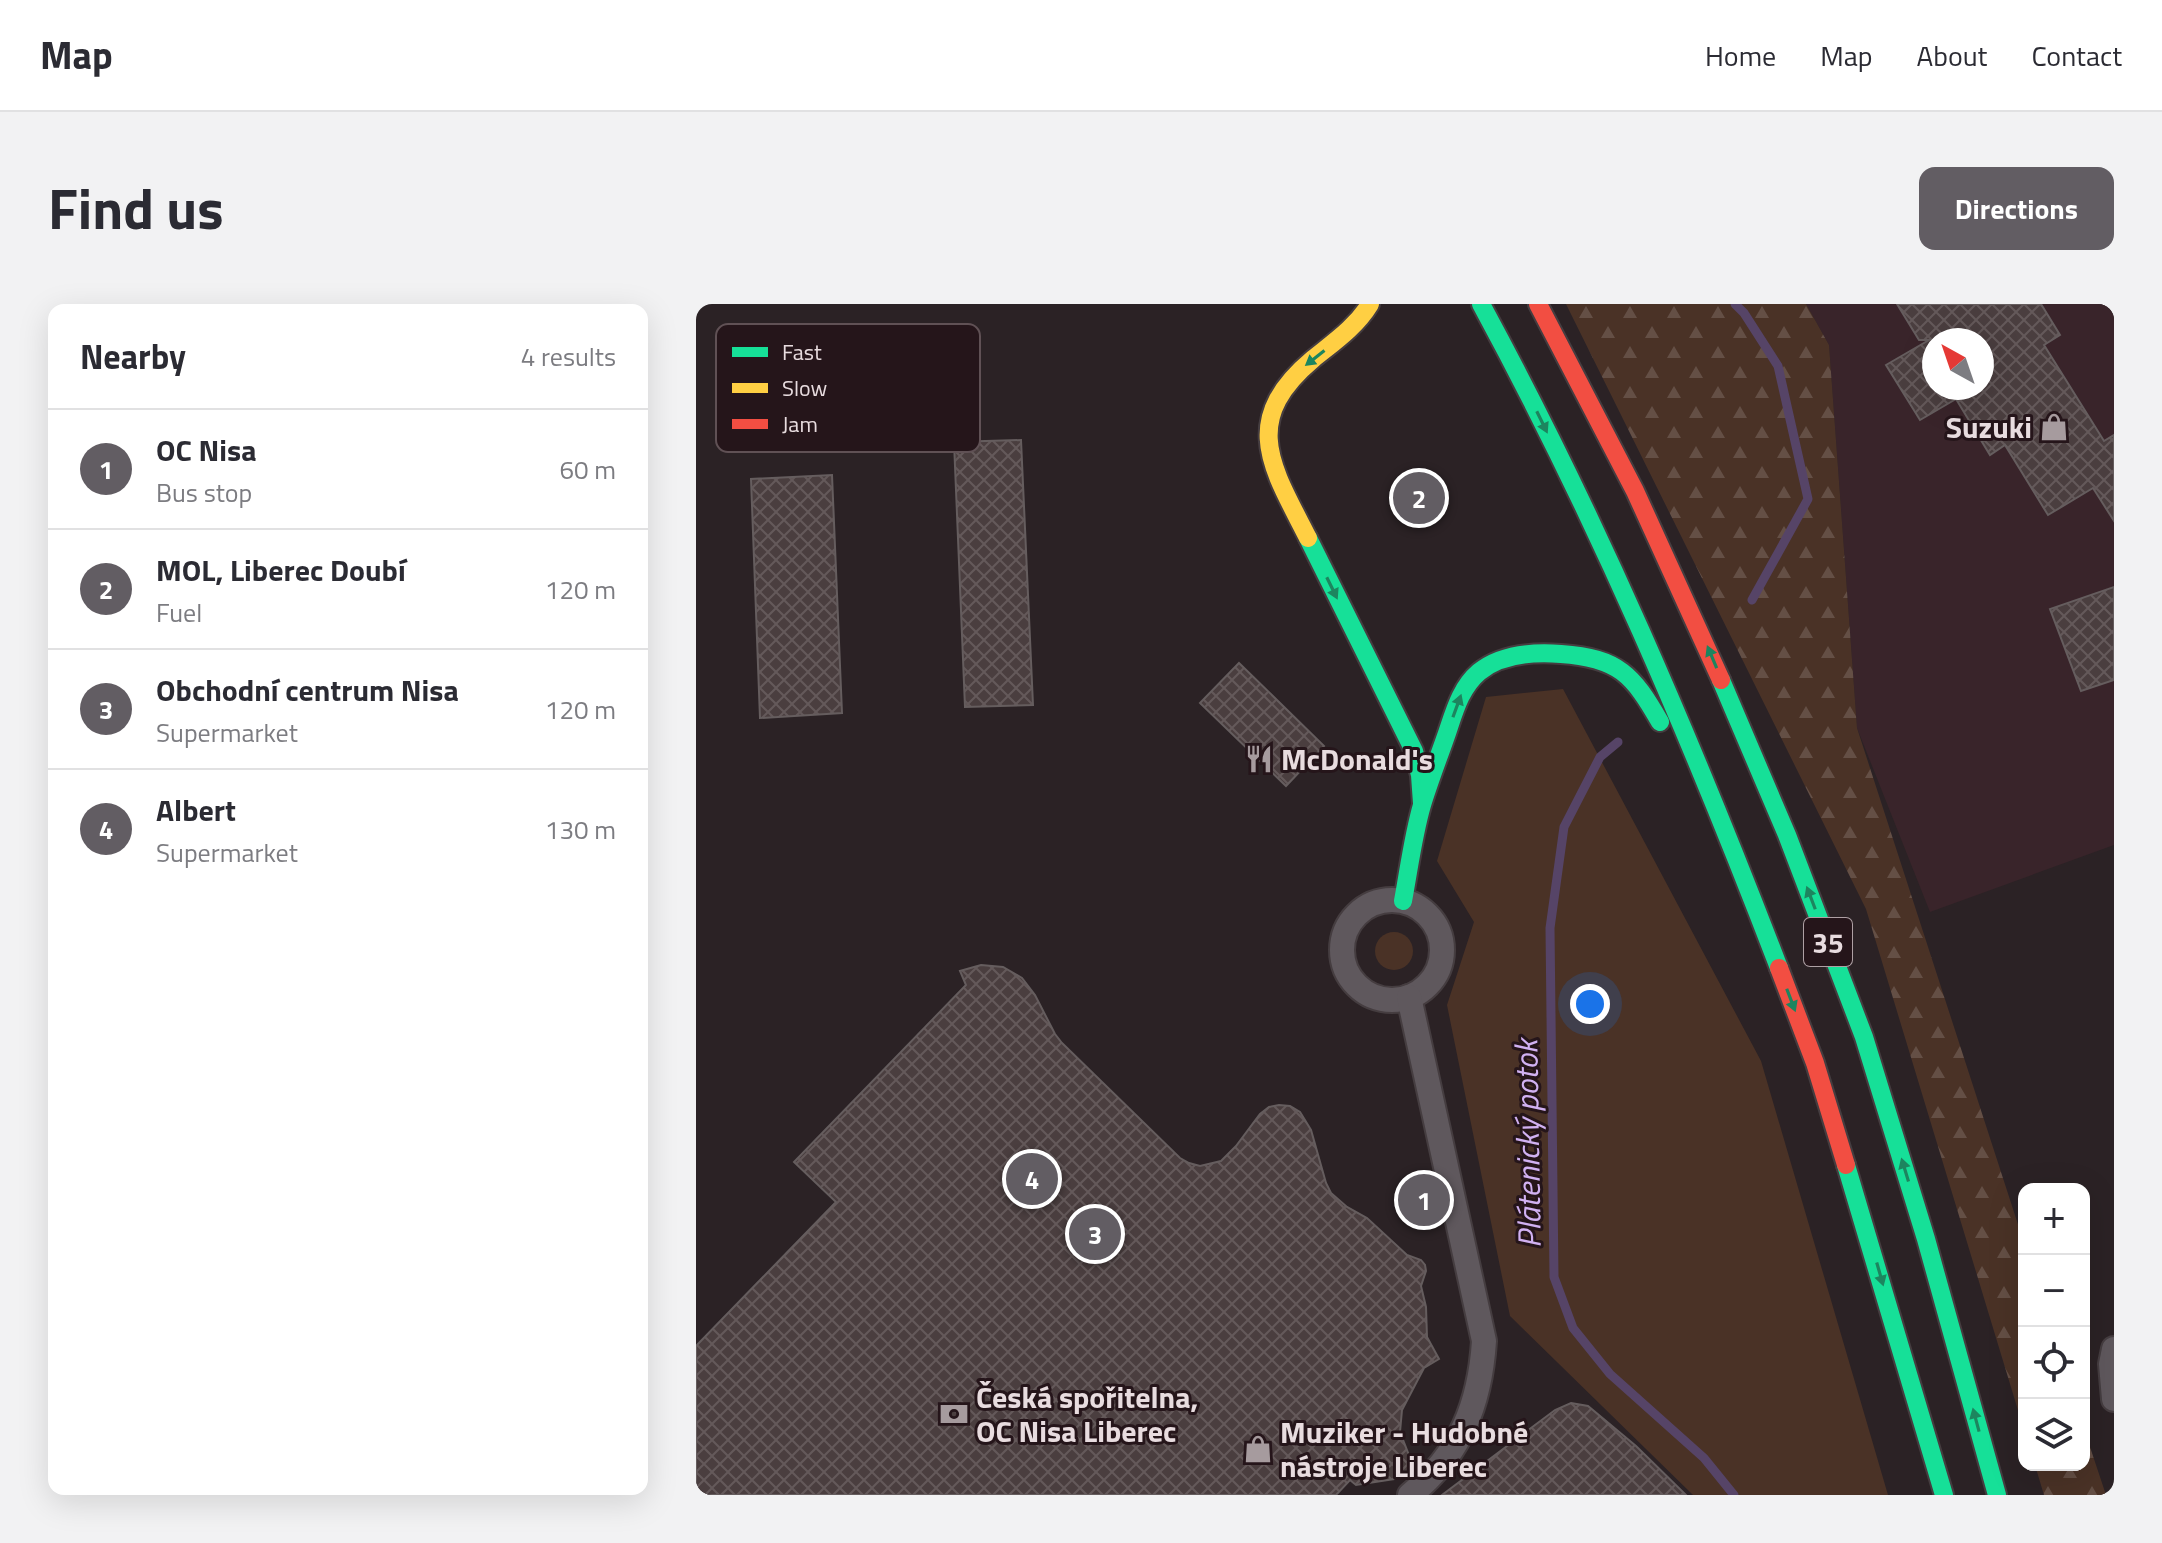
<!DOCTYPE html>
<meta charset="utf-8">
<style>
body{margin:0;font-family:"Titillium Web",sans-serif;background:#f2f2f3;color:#2b2b33}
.controls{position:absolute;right:24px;bottom:24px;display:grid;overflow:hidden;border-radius:16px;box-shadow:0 8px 32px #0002}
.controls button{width:72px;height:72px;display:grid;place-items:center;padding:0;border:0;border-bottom:2px solid #e1e1e2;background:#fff;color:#2b2b33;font:40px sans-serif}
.compass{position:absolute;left:1226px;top:24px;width:72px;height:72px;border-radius:50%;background:#fff;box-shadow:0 8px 32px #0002;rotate:320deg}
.you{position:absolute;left:894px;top:700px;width:28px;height:28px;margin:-20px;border:6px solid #fff;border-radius:50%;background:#1a73e8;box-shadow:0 0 0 12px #1a73e833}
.badge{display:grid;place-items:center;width:52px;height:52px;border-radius:50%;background:#625d63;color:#fff;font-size:26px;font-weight:700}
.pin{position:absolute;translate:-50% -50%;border:4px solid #fff;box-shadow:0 2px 8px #0006}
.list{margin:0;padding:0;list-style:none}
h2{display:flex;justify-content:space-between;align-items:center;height:104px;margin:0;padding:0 32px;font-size:34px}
h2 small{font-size:26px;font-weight:400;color:#7c7c81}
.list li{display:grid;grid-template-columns:52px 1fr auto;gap:24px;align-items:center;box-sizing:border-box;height:120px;padding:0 32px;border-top:2px solid #e1e1e2}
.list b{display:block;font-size:30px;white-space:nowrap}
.list p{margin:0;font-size:26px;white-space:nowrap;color:#7c7c81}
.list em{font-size:26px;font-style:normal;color:#7c7c81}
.icon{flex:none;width:44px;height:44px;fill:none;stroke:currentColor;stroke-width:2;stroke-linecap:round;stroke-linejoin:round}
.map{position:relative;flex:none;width:1418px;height:1191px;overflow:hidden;border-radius:16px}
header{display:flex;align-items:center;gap:48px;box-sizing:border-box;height:112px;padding:0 40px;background:#fff;border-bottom:2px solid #e1e1e2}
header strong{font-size:38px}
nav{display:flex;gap:44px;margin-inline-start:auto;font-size:28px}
.intro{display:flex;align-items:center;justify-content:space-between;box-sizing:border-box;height:192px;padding:0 48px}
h1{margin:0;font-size:56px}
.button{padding:20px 36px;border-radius:16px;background:#625d63;color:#fff;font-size:28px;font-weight:700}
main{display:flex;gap:48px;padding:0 48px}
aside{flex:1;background:#fff;border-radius:16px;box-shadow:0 8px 32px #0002}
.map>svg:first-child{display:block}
.built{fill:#39242a;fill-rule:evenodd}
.grass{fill:#4a3226}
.forest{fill:url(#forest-firs)}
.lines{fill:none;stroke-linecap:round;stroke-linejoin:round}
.stream{stroke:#564467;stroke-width:9}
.building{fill:url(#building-cross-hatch);stroke:#655d5e;stroke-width:2;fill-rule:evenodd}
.street-casing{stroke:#453d40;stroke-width:28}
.fast-casing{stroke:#453d40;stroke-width:22}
.slow-casing{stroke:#453d40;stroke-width:22}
.jam-casing{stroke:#453d40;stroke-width:22}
.street{stroke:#5f585d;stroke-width:24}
.fast{stroke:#16e098;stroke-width:18}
.slow{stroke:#ffcf43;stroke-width:18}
.jam{stroke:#f24e42;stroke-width:18}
.oneway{fill:#1d855f}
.labels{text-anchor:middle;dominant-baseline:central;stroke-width:6;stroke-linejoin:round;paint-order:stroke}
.shield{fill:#25151a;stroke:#aea0a4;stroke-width:2}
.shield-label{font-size:28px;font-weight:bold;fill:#e8dcdf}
.poi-label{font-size:30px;font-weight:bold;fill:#e8dcdf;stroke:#25151a;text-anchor:start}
.water-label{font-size:32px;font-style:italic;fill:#d1b1f2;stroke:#25151a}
.key{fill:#25151a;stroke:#605155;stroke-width:2}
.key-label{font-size:22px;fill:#e8dcdf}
</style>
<header>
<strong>Map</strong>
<nav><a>Home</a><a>Map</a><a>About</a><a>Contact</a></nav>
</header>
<div class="intro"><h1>Find us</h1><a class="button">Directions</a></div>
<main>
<aside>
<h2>Nearby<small>4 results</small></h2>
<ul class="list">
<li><span class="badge">1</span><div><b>OC Nisa</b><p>Bus stop</p></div><em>60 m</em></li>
<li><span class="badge">2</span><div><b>MOL, Liberec Doubí</b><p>Fuel</p></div><em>120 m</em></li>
<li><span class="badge">3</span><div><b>Obchodní centrum Nisa</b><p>Supermarket</p></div><em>120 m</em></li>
<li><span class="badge">4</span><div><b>Albert</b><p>Supermarket</p></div><em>130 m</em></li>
</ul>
</aside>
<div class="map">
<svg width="1418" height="1191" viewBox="0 0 1418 1191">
<defs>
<pattern id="forest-firs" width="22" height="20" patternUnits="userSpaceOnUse" patternTransform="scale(2)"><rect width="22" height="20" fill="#4a3226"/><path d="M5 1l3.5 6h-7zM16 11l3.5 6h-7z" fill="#644f45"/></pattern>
<pattern id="building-cross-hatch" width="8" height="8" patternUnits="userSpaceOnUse" patternTransform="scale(2)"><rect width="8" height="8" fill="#4a3e3f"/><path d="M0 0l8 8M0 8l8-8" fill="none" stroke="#64595a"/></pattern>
</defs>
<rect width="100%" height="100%" fill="#2b2225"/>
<path class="built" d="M 1110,0 L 1418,0 L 1418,541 L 1234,608 L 1161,424 L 1133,41 ZM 1238,36 L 1286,36 L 1286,84 L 1238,84 Z"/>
<g class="grass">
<polygon points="867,385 1065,757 1192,1191 997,1191 814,1012 751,701 778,618 741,557 790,393"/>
<circle cx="698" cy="647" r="19"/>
</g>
<g class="forest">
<polygon points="870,0 1110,0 1133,41 1161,424 1328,939 1328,1126 1170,605"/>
<polygon points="1388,1125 1410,1191 1348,1191 1339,1161 1388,1161"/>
</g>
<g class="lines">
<g class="stream">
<polyline points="1039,0 1048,9 1082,62 1112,195 1056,296"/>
<polyline points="922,438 904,453 868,523 854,624 858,973 877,1024 914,1070 1008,1154 1038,1191"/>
</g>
</g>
<g class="building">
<path d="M 1201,0 L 1345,0 L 1364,31 L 1348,41 L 1408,137 L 1418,131 L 1418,217 L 1397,184 L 1352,211 L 1309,141 L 1294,151 L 1260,95 L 1224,116 L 1190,61 L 1233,36 L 1223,36 ZM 1238,36 L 1286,36 L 1286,84 L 1238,84 Z"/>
<polygon points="325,136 337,401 269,403 258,138"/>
<polygon points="136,171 146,409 64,414 55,175"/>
<polygon points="1418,283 1418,376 1385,387 1354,305"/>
<polygon points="543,359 628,442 590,482 504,399"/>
<polygon points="285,661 307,663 326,674 339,691 359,730 366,739 484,854 493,859 504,862 525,857 540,842 564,810 573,803 583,801 594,802 604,808 615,826 630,879 635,889 651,903 671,914 711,951 725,956 729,961 730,967 725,982 730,1003 731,1033 743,1055 728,1064 706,1106 704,1128 716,1159 711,1173 660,1181 654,1176 640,1191 0,1191 0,1042 140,898 98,858 270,681 264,667"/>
<polygon points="875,1099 892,1102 940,1142 990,1191 746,1191 859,1106"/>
</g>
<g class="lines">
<defs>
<g id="street">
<circle cx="696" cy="646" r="50"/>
<path d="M 713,693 L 788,1037 C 784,1100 764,1151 714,1191"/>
<polyline points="1418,1045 1415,1060 1418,1095"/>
</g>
<g id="fast">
<path d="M 785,0 C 901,214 996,437 1083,664"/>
<polyline points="612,234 718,447 724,471 726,499"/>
<polyline points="1025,376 1091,531 1168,733 1230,935 1301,1191"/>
<path d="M 707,597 C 713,565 717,532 726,501 C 733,478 742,455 750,432 C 758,409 764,384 783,368 C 805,350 839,348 865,350 C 923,354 937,371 964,418"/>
<polyline points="1150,861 1248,1191"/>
</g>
<path id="slow" d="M 612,234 C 576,163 543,117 617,55 C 638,38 660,23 674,0"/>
<g id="jam">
<polyline points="842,0 939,187 1025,376"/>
<polyline points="1083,664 1119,759 1150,861"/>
</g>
</defs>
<use href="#street" class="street-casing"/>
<use href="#fast" class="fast-casing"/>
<use href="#slow" class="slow-casing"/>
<use href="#jam" class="jam-casing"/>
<use href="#street" class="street"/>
<use href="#fast" class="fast"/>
<use href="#slow" class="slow"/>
<use href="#jam" class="jam"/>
</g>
<defs><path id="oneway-solid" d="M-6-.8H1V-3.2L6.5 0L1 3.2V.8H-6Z" transform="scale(2)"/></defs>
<g class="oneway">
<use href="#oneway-solid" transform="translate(619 54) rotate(142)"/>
<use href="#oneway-solid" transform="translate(846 118) rotate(64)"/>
<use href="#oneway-solid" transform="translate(636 284) rotate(64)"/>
<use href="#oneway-solid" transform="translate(1016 353) rotate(-113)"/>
<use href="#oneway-solid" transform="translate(761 402) rotate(-70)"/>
<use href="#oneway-solid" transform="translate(1115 594) rotate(-111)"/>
<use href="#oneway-solid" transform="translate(1095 696) rotate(69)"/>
<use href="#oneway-solid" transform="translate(1209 866) rotate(-107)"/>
<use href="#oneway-solid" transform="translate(1184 970) rotate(74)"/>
<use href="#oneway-solid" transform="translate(1280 1116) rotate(-105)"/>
</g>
<defs>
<symbol id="shop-bare" viewBox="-9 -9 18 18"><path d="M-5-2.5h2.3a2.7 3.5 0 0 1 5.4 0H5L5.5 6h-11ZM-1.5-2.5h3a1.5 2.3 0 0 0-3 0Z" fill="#a69b9e" stroke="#25151a" stroke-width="2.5" paint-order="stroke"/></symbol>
<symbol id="restaurant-bare" viewBox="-9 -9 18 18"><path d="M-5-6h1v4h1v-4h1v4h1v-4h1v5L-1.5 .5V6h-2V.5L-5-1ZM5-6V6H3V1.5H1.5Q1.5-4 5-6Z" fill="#a69b9e" stroke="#25151a" stroke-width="2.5" paint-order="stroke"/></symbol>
<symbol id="bank-bare" viewBox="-9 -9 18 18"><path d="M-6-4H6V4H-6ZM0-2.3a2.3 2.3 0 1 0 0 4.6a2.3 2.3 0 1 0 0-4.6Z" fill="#a69b9e" stroke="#25151a" stroke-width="2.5" paint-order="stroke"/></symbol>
</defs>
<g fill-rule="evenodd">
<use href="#shop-bare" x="1338" y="103" width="40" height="40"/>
<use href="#restaurant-bare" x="543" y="435" width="40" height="40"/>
<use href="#bank-bare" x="238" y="1090" width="40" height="40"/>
<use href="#shop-bare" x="542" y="1125" width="40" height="40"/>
</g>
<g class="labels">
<rect class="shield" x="1108" y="614" width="48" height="48" rx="6"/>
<g class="shield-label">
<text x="1132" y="638">35</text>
</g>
<g class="poi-label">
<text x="1336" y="123" text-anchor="end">Suzuki</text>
<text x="585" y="455">McDonald's</text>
<text x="280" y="1093">Česká spořitelna,<tspan x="280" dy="34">OC Nisa Liberec</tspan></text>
<text x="584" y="1128">Muziker - Hudobné<tspan x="584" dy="34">nástroje Liberec</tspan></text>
</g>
<g class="water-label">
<text transform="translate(831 840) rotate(-91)">Plátenický potok</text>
</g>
</g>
<rect x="20" y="20" width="264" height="128" rx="12" class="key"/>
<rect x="36" y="43" width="36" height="10" fill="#16e098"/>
<rect x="36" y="79" width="36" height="10" fill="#ffcf43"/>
<rect x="36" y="115" width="36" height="10" fill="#f24e42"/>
<g class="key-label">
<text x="86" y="56">Fast</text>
<text x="86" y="92">Slow</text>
<text x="86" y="128">Jam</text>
</g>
</svg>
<div class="controls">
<button>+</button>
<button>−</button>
<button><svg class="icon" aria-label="locate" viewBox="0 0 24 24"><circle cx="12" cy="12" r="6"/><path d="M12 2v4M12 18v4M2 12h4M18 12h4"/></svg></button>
<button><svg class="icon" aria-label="layers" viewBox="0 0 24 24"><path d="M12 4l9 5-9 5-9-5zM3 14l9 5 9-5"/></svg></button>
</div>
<svg class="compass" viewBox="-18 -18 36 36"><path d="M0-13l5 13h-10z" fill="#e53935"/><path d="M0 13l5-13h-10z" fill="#7c7c81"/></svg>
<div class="you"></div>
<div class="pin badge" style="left:728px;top:896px">1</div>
<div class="pin badge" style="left:723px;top:194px">2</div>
<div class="pin badge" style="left:399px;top:930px">3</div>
<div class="pin badge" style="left:336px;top:875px">4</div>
</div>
</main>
